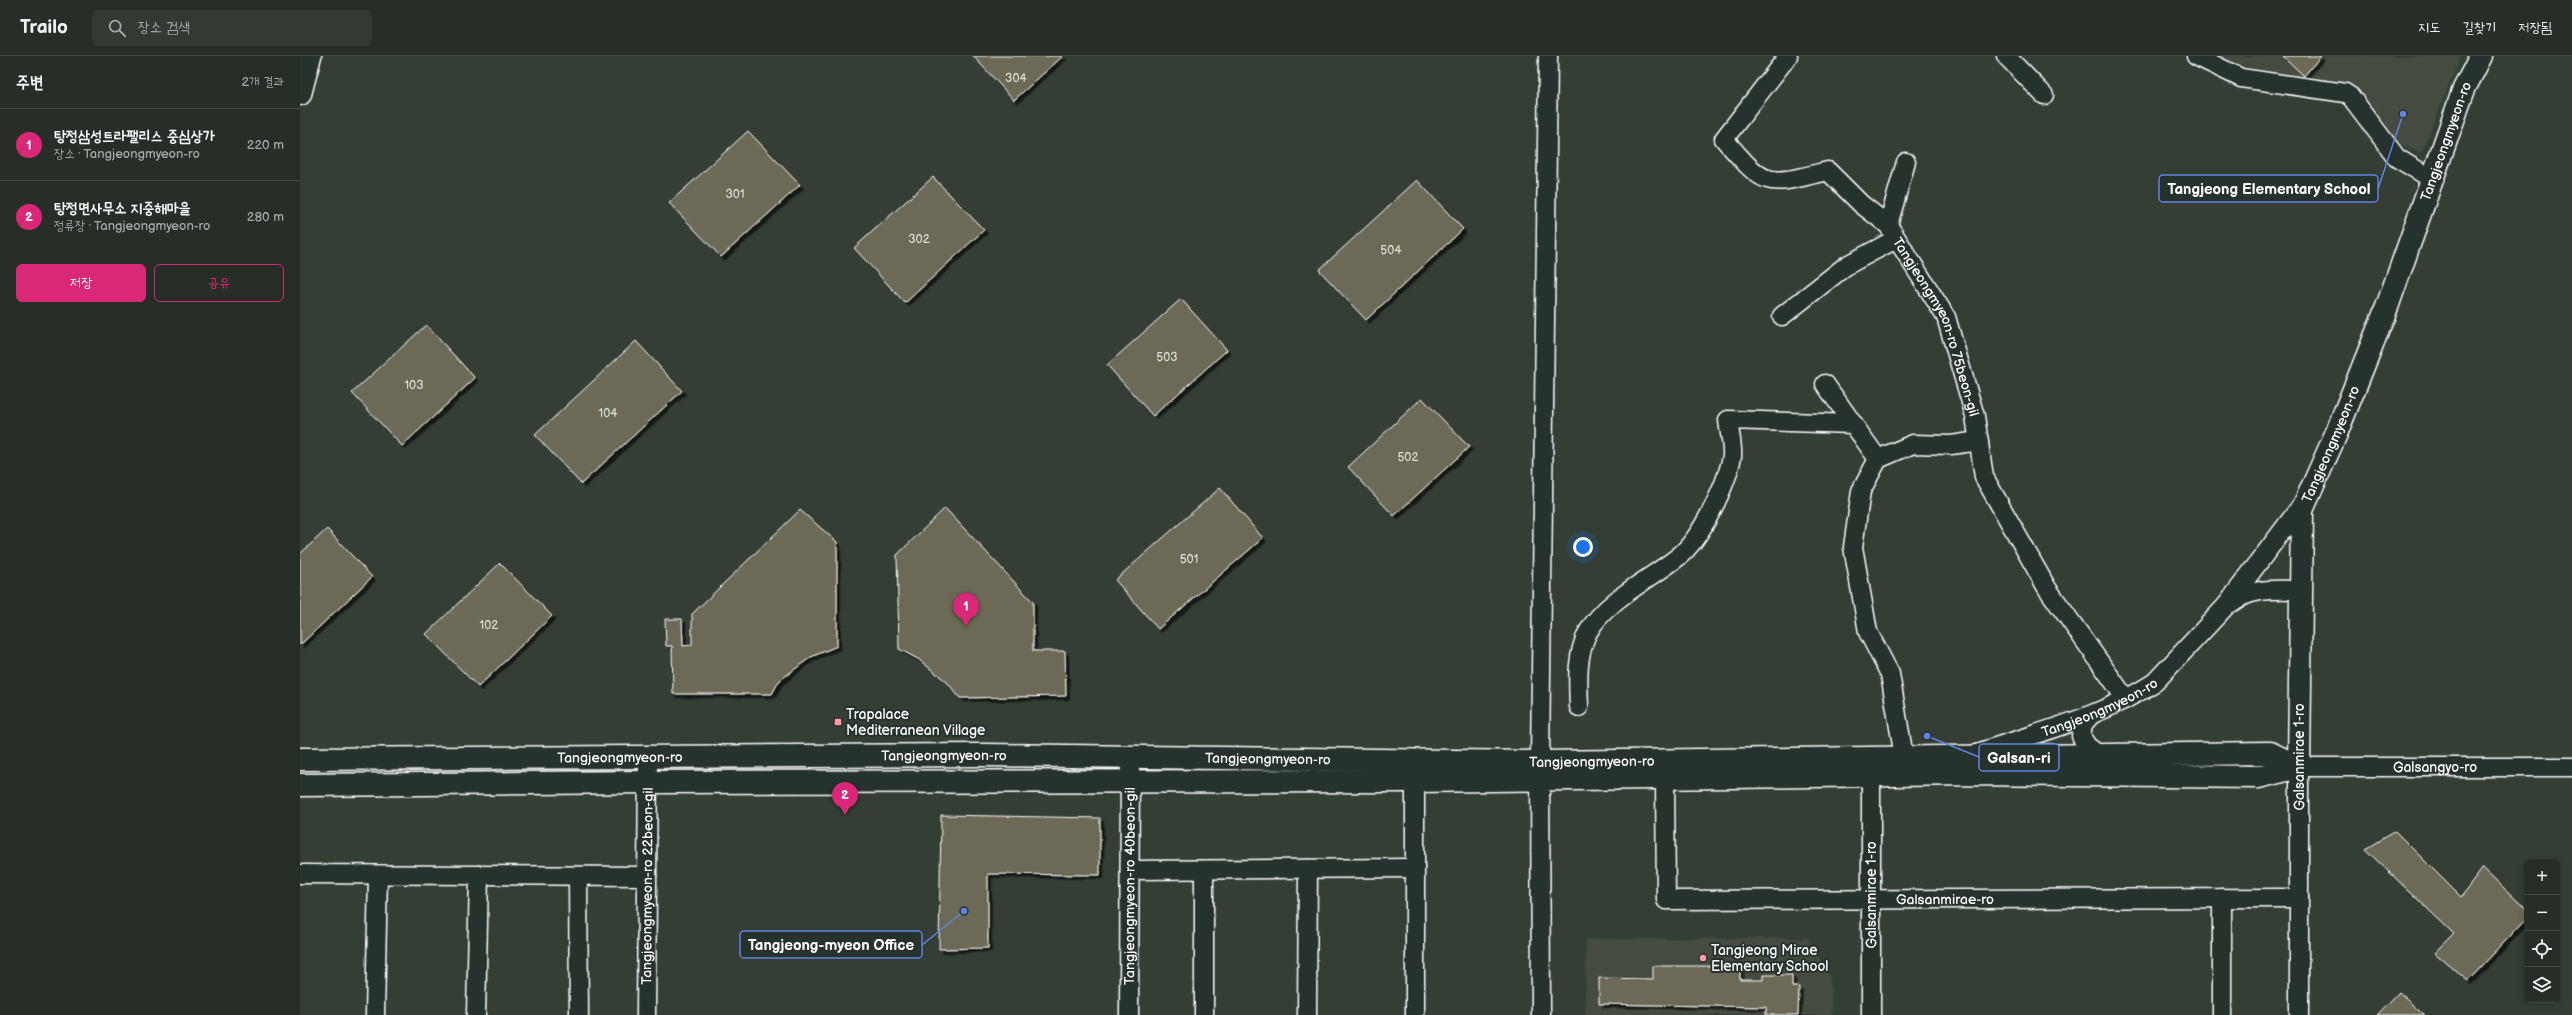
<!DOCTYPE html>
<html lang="ko">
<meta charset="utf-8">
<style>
body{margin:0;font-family:"Balsamiq Sans","Poor Story",sans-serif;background:#333a34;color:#f1f3f6}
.controls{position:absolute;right:12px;bottom:12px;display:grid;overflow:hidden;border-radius:6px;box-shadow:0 2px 6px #0003}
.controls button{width:36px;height:36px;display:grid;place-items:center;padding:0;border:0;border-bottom:1px solid #434a45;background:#272e28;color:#f1f3f6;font:20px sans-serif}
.you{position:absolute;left:1283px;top:491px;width:14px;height:14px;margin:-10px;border:3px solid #fff;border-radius:50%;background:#1a73e8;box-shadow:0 0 0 6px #1a73e833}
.badge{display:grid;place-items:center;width:26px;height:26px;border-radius:50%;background:#db2777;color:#fff;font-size:13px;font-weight:700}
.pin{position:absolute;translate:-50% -33px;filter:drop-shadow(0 1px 2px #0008)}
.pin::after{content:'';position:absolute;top:21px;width:14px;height:12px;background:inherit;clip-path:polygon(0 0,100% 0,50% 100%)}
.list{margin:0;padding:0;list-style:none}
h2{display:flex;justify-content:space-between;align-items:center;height:52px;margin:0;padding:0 16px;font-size:17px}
h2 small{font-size:13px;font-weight:400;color:#a4a8a8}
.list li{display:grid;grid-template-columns:26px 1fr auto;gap:12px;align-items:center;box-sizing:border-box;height:72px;padding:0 16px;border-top:1px solid #434a45}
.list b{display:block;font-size:15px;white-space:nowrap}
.list p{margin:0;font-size:13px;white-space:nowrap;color:#a4a8a8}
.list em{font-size:13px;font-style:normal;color:#a4a8a8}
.actions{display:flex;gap:8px;padding:12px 16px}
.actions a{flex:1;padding:9px 0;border:1px solid #db2777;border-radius:6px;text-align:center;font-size:14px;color:#db2777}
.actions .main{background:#db2777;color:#fff}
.icon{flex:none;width:22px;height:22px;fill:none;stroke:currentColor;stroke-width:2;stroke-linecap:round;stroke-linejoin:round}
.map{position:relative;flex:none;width:2272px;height:959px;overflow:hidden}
header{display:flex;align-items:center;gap:24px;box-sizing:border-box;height:56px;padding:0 20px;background:#272e28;border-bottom:1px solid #434a45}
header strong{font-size:19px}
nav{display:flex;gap:22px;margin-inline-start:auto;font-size:14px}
.search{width:280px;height:36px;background:#333a34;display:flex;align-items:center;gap:10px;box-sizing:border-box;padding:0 14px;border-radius:6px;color:#a4a8a8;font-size:15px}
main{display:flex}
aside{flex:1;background:#272e28}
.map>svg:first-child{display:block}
.built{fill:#454c3f}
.building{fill:#6c6b56;stroke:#fff;filter:url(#shadow)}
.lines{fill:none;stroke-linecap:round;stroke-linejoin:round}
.minor-casing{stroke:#fff;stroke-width:21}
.major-casing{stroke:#fff;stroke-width:25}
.minor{stroke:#26332d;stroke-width:18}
.major{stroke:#26332d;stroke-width:22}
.poi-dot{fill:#ff9aa2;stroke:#26332d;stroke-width:1.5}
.labels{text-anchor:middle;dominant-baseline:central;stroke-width:4;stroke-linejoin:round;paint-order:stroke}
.number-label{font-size:12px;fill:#dadad5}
.street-label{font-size:14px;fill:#fff;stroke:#26332d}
.poi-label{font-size:14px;fill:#fff;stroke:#26332d;text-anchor:start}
.leader{fill:none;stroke:#6183e4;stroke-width:1.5}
.callout-dot{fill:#6183e4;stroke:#26332d;stroke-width:1.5}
.callout{fill:#26332d;stroke:#6183e4;stroke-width:1.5}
.callout-label{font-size:15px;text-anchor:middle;font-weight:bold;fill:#fff}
</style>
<header>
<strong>Trailo</strong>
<div class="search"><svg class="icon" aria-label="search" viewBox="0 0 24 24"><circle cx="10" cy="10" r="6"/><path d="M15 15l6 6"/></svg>장소 검색</div>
<nav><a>지도</a><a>길찾기</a><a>저장됨</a></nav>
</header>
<main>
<aside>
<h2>주변<small>2개 결과</small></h2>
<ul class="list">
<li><span class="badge">1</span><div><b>탕정삼성트라팰리스 중심상가</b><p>장소 · Tangjeongmyeon-ro</p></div><em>220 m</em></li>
<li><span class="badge">2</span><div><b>탕정면사무소 지중해마을</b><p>정류장 · Tangjeongmyeon-ro</p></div><em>280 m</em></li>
</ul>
<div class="actions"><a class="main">저장</a><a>공유</a></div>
</aside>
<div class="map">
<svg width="2272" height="959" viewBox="0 0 2272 959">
<defs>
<filter id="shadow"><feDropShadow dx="3.5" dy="3.5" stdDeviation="0" flood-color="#0009"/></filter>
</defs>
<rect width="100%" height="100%" fill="#343e35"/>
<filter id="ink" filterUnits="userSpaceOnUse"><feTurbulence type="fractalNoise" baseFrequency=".025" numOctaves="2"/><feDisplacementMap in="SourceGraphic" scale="8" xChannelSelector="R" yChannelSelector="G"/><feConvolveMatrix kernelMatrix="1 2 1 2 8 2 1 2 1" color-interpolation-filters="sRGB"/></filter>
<g filter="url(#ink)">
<g class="built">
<polygon points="1919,0 2161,0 2121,97 2091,85 2049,31 1947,11"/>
<polygon points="1508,882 1530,921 1532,959 1285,959 1286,883"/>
</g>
<g class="building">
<polygon points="673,0 763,0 714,44"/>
<polygon points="1983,0 2021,0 2004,20"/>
<polygon points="448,75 500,129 421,201 369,147"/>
<polygon points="633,121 684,174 605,247 554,192"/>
<polygon points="1117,124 1163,173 1066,264 1019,214"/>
<polygon points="881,243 927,294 853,360 807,309"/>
<polygon points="126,269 175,322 102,390 52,337"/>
<polygon points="336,285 382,335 281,428 235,379"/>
<polygon points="1122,342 1169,391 1094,460 1048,411"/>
<polygon points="920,432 963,482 858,573 815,524"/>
<polygon points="645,452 733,546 733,595 765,595 766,640 660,642 647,626 618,603 599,593 597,499"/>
<polygon points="500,454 537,486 537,590 511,601 479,625 472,638 373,638 372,590 366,590 365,563 382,563 383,590 392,589 392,558"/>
<polygon points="27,473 72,521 0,589 0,498"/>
<polygon points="200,507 252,560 178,631 126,578"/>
<polygon points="641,759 800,762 800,819 688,818 688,892 639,893"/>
<polygon points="2095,775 2161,841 2183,812 2227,854 2227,862 2168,925 2135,897 2154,878 2065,793"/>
<polygon points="1353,910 1440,910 1440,924 1463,924 1463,919 1492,919 1492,931 1499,931 1498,959 1466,959 1466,951 1299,948 1299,922 1353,923"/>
<polygon points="2099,936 2125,959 2077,959"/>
</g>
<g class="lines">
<defs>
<g id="minor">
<path id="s1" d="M 1488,0 L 1424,83 C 1467,133 1465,130 1528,115 L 1561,148 L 1588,169 L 1646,261 L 1675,360 L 1684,421 L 1747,532 L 1826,643"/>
<polyline points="1706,0 1744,39"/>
<polyline points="1896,0 1941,22 2045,37 2051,41 2097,102 2132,123"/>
<polyline points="1588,169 1606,106"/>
<polyline points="1482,260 1547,209 1596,183"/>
<polyline points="1525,328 1553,368"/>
<polyline points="1578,403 1561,435 1553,491 1568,576 1590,618 1604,701"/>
<path d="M 1931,547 C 1952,531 1976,534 2001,534"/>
<path d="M 1279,651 C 1278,626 1276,599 1288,576 C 1307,543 1349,524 1378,501 C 1401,483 1427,428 1432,400 C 1433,389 1429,375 1428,364 L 1553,368 L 1578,403 L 1613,388 L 1651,389 L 1679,385"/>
<polyline points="1790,660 1783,668 1781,680 1787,690 1798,698"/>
<path id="s2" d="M 1677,697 C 1737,677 1802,661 1855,626 L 1925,551 L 2004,446"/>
<polyline points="1571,720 1571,959"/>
<path id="s3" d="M 1365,722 L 1366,844 L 1999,842"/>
<polyline points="830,814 1115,812"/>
<polyline points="904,814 904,959"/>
<polyline points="0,818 347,820"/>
<polyline points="278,820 279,959"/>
<polyline points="1922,842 1922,959"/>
<polyline points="75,959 78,819"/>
<polyline points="176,959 179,819"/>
<path id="s4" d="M 346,959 L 348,702"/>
<path id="s5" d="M 829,959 L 830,701"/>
<polyline points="1007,959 1008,813"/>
<polyline points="1115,959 1115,725"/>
<polyline points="1241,959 1240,706 1248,0"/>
<path id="s6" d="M 1999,959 L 1999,711 L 2272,711"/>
</g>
<g id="major">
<polyline points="0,38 10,0"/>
<path id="s7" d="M 0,703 L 684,699 L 1240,706 L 1970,697 L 1999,711"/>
<path id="s8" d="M 1999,711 L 2002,454 L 2036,378 L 2087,251 L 2164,33 L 2181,0"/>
<polyline points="0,729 348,726 1115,725 1671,718 1958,721 1999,711"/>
</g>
</defs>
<use href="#minor" class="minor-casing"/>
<use href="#major" class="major-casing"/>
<use href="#minor" class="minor"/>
<use href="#major" class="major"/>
</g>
</g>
<g class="poi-dot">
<rect x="534" y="662" width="8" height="8" rx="2"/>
<circle cx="1403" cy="902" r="4"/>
</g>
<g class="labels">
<g class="number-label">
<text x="716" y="22">304</text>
<text x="435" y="138">301</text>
<text x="619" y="183">302</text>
<text x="1091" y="194">504</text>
<text x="867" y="301">503</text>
<text x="114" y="329">103</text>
<text x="308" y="357">104</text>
<text x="1108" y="401">502</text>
<text x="889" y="503">501</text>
<text x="189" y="569">102</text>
</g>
<g class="street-label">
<text stroke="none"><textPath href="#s8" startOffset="653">Tangjeongmyeon-ro</textPath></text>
<text stroke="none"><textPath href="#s1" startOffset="421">Tangjeongmyeon-ro 75beon-gil</textPath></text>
<text stroke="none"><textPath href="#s8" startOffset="329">Tangjeongmyeon-ro</textPath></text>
<text stroke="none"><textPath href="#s2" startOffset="131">Tangjeongmyeon-ro</textPath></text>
<text stroke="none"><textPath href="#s7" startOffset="644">Tangjeongmyeon-ro</textPath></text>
<text transform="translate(1999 701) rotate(-90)">Galsanmirae 1-ro</text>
<text stroke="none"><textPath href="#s7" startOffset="320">Tangjeongmyeon-ro</textPath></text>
<text stroke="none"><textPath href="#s7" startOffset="968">Tangjeongmyeon-ro</textPath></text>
<text stroke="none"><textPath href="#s7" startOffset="1292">Tangjeongmyeon-ro</textPath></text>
<text stroke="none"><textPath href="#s6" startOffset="384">Galsangyo-ro</textPath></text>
<text stroke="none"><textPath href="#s4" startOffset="129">Tangjeongmyeon-ro 22beon-gil</textPath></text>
<text stroke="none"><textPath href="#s5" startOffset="129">Tangjeongmyeon-ro 40beon-gil</textPath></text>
<text transform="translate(1571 839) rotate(-90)">Galsanmirae 1-ro</text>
<text stroke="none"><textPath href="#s3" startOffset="401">Galsanmirae-ro</textPath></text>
</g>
<g class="poi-label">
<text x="546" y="658">Trapalace<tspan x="546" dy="16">Mediterranean Village</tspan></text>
<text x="1411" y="894">Tangjeong Mirae<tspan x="1411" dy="16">Elementary School</tspan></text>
</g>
</g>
<path class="leader" d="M2103 58L2078 133M1627 680L1679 701M664 855L622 889"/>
<g class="callout-dot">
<circle cx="2103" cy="58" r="4"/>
<circle cx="1627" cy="680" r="4"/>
<circle cx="664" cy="855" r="4"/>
</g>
<g class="callout">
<rect x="1859" y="119" width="219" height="27" rx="4"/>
<rect x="1679" y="688" width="80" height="27" rx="4"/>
<rect x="440" y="875" width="182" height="27" rx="4"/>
</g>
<g class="callout-label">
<text x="1969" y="138">Tangjeong Elementary School</text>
<text x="1719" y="707">Galsan-ri</text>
<text x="531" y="894">Tangjeong-myeon Office</text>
</g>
</svg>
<div class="controls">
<button>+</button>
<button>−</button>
<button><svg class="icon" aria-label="locate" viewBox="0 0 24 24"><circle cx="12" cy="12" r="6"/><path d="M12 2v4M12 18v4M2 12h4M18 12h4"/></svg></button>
<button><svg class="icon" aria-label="layers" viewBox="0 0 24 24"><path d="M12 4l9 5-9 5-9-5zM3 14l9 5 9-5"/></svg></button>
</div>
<div class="you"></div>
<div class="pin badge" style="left:666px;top:570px">1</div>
<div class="pin badge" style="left:545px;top:759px">2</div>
</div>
</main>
